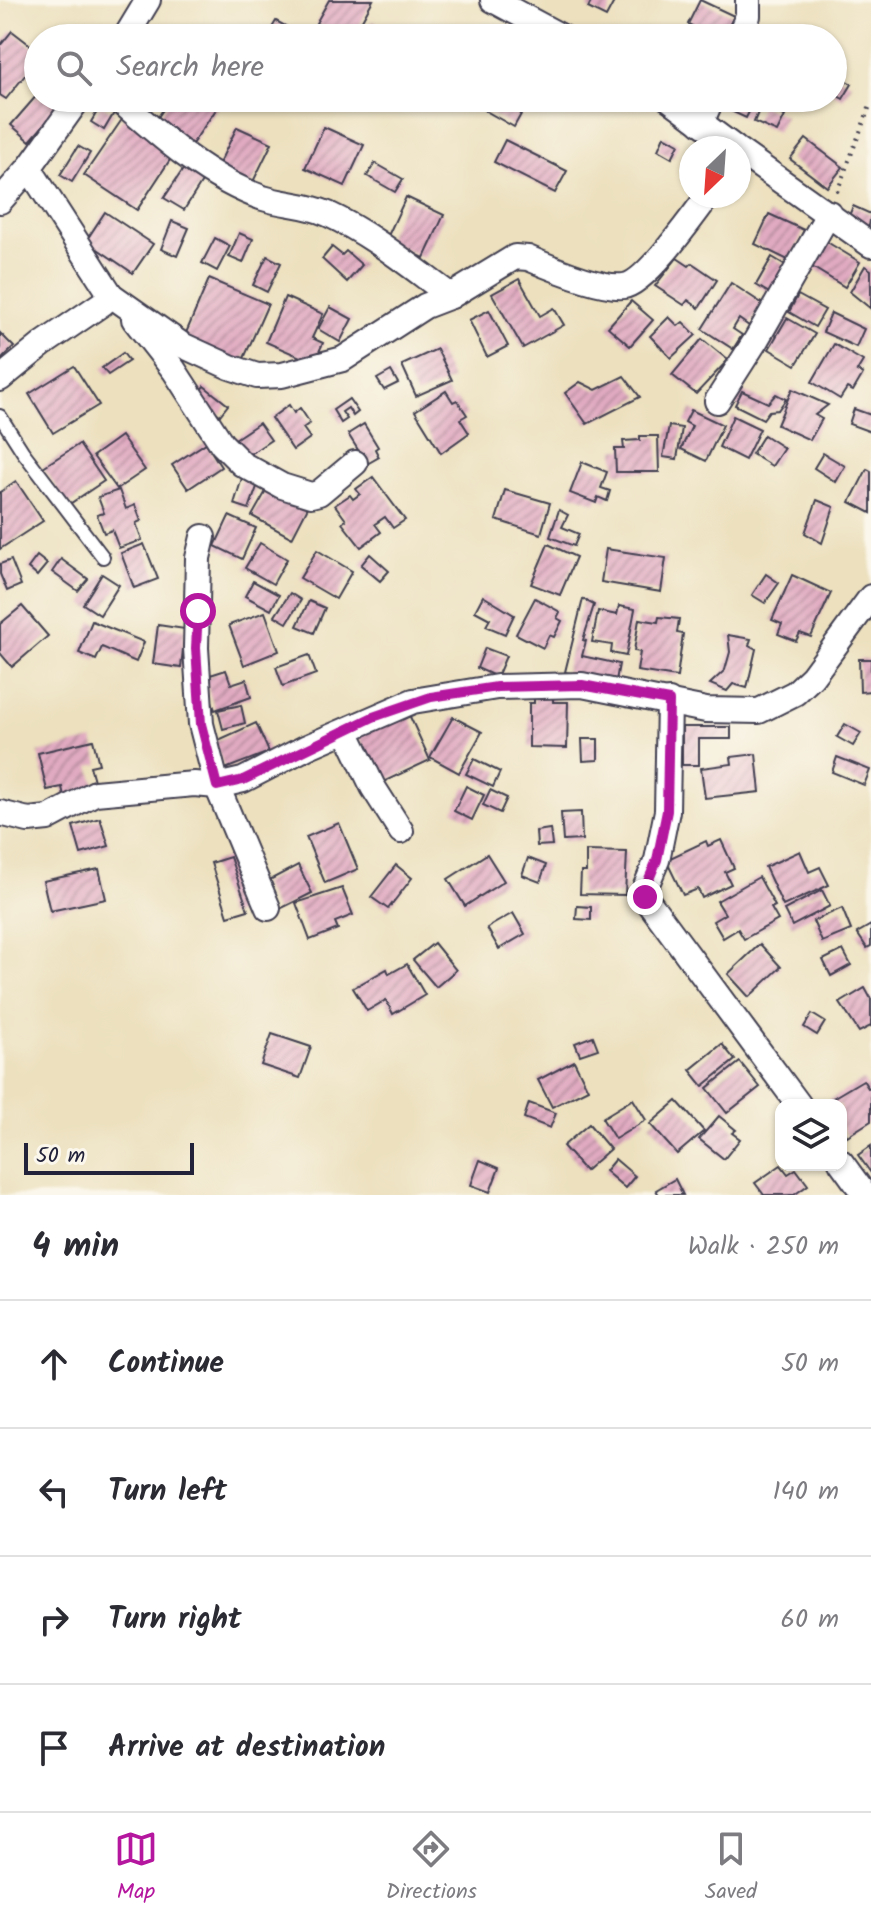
<!DOCTYPE html>
<meta charset="utf-8">
<style>
body{margin:0;font-family:Kalam,sans-serif;background:#f2f2f3;color:#2b2b33}
.controls{position:absolute;right:24px;bottom:24px;display:grid;overflow:hidden;border-radius:16px;box-shadow:0 2px 6px #0004}
.controls button{width:72px;height:72px;display:grid;place-items:center;padding:0;border:0;border-bottom:2px solid #e1e1e2;background:#fff;color:#2b2b33;font:40px sans-serif}
.compass{position:absolute;left:679px;top:136px;width:72px;height:72px;border-radius:50%;background:#fff;box-shadow:0 2px 6px #0004;rotate:205deg}
.scale{position:absolute;left:24px;bottom:20px;width:170px;box-sizing:border-box;padding-left:8px;border:4px solid #22223b;border-top:0;font-size:22px;line-height:28px;white-space:nowrap;color:#22223b;-webkit-text-stroke:6px #fbf7ec;paint-order:stroke}
.stop{position:absolute;width:24px;height:24px;margin:-18px;border:6px solid #b5179e;border-radius:50%;background:#fff}
.stop.end{background:#b5179e;border-color:#fff;box-shadow:0 2px 8px #0008}
.list{margin:0;padding:0;list-style:none}
h2{display:flex;justify-content:space-between;align-items:center;height:104px;margin:0;padding:0 32px;font-size:34px}
h2 small{font-size:26px;font-weight:400;color:#7c7c81}
.list li{display:grid;grid-template-columns:52px 1fr auto;gap:24px;align-items:center;box-sizing:border-box;height:128px;padding:0 32px;border-top:2px solid #e1e1e2}
.list b{display:block;font-size:30px;white-space:nowrap}
.list em{font-size:26px;font-style:normal;color:#7c7c81}
.icon{flex:none;width:44px;height:44px;fill:none;stroke:currentColor;stroke-width:2;stroke-linecap:round;stroke-linejoin:round}
.map{position:relative;flex:none;width:871px;height:1195px;overflow:hidden}
.search{position:absolute;background:#fff;box-shadow:0 2px 6px #0004;left:24px;right:24px;top:24px;height:88px;display:flex;align-items:center;gap:20px;box-sizing:border-box;padding:0 28px;border-radius:44px;color:#7c7c81;font-size:30px}
.sheet{height:616px;background:#fff}
nav{display:flex;justify-content:space-around;align-items:center;box-sizing:border-box;height:112px;border-top:2px solid #e1e1e2;background:#fff;font-size:22px;color:#7c7c81}
nav a{display:grid;justify-items:center;gap:4px}
nav .on{color:#b5179e}
.map>svg:first-child{display:block}
.building{fill:url(#building-hatch)}
.lines{fill:none;stroke-linecap:round;stroke-linejoin:round}
.lane-casing{stroke:#403e4f;stroke-width:16}
.street-casing{stroke:#403e4f;stroke-width:28}
.path{stroke:#403e4f;stroke-width:4;stroke-dasharray:2 6;stroke-linecap:butt}
.lane{stroke:#fff;stroke-width:12}
.street{stroke:#fff;stroke-width:24}
.route{stroke:#b5179e;stroke-width:10}
</style>
<div class="map">
<svg width="871" height="1195" viewBox="0 0 871 1195">
<defs>
<pattern id="building-hatch" width="6" height="6" patternUnits="userSpaceOnUse" patternTransform="scale(2)"><rect width="6" height="6" fill="#e1abc1"/><path d="M-1 1l2-2M0 6l6-6M5 7l2-2" fill="none" stroke="#b68b9e"/></pattern>
</defs>
<rect width="100%" height="100%" fill="#fbf7ec"/>
<filter id="ink" filterUnits="userSpaceOnUse"><feTurbulence type="fractalNoise" baseFrequency=".0125" numOctaves="2"/><feDisplacementMap in="SourceGraphic" scale="16" xChannelSelector="R" yChannelSelector="G"/><feConvolveMatrix kernelMatrix="1 2 1 2 8 2 1 2 1" color-interpolation-filters="sRGB"/></filter>
<filter id="wash" filterUnits="userSpaceOnUse"><feTurbulence type="fractalNoise" baseFrequency=".006" numOctaves="4" result="noise"/><feDisplacementMap in="SourceGraphic" scale="32" xChannelSelector="R" yChannelSelector="G"/><feGaussianBlur stdDeviation="1.8" result="paint"/><feColorMatrix in="noise" values="0 0 0 0 0 0 0 0 0 0 0 0 0 0 0 0 0 1.4 0 .05"/><feComposite in="paint" operator="in"/></filter>
<g filter="url(#wash)">
<rect width="100%" height="100%" fill="#ece0be"/>
<g id="blocks">
<g class="building">
<polygon points="329,0 373,0 352,38 343,38 316,23"/>
<polygon points="592,0 615,0 606,17 588,8"/>
<polygon points="700,0 734,16 723,38 716,38 688,24"/>
<polygon points="276,21 302,35 300,38 266,38"/>
<polygon points="372,21 413,38 375,38 367,34"/>
<polygon points="12,31 38,51 38,59 6,99 0,95 0,46"/>
<polygon points="833,73 852,84 843,99 833,93"/>
<polygon points="38,94 38,98 61,98 65,101 30,141 11,125"/>
<polygon points="171,98 224,98 192,144 156,120"/>
<polygon points="463,98 530,98 514,127"/>
<polygon points="721,98 756,98 746,118 718,105"/>
<polygon points="101,105 114,113 104,130 91,122"/>
<polygon points="761,105 785,116 777,132 754,122"/>
<polygon points="125,115 177,149 137,210 84,175"/>
<polygon points="237,127 272,143 250,188 215,172"/>
<polygon points="324,127 364,145 345,186 305,168"/>
<polygon points="664,136 679,144 672,158 658,150"/>
<polygon points="806,139 843,167 827,187 790,159"/>
<polygon points="505,140 567,171 555,193 494,162"/>
<polygon points="78,146 90,153 72,182 60,175"/>
<polygon points="375,163 403,179 395,192 367,176"/>
<polygon points="186,165 205,177 184,210 164,198"/>
<polygon points="406,197 444,215 424,258 386,240"/>
<polygon points="853,206 871,214 868,232 846,223"/>
<polygon points="105,212 153,244 133,273 86,241"/>
<polygon points="769,214 804,230 790,261 755,244"/>
<polygon points="172,221 189,228 177,256 161,249"/>
<polygon points="239,233 253,239 243,263 229,257"/>
<polygon points="215,238 230,246 217,271 202,263"/>
<polygon points="827,242 860,262 845,287 812,267"/>
<polygon points="332,247 342,255 346,251 362,265 347,282 322,259"/>
<polygon points="267,256 281,263 267,292 253,285"/>
<polygon points="772,257 792,269 776,297 756,285"/>
<polygon points="677,258 689,266 692,263 717,280 699,308 688,300 684,305 655,286"/>
<polygon points="865,266 871,270 871,309 850,292"/>
<polygon points="209,279 268,304 241,365 183,340"/>
<polygon points="519,279 540,316 554,308 564,325 523,348 492,294"/>
<polygon points="731,283 763,304 749,326 739,319 733,329 742,335 733,349 702,329"/>
<polygon points="798,295 825,310 815,327 789,312"/>
<polygon points="285,297 323,314 312,338 323,343 314,363 266,342"/>
<polygon points="631,301 653,320 630,346 608,327"/>
<polygon points="330,307 352,319 340,342 318,329"/>
<polygon points="489,310 508,346 487,357 469,320"/>
<polygon points="831,313 864,329 856,347 823,332"/>
<polygon points="669,317 678,326 683,322 696,335 671,358 650,336"/>
<polygon points="787,318 815,334 796,365 769,349"/>
<polygon points="0,333 14,347 0,361"/>
<polygon points="702,339 728,360 696,394 672,375"/>
<polygon points="834,344 863,361 857,371 863,374 853,391 847,388 840,399 812,382"/>
<polygon points="437,349 452,380 416,396 402,365"/>
<polygon points="123,353 129,361 108,375 102,368"/>
<polygon points="74,366 99,405 53,433 29,394"/>
<polygon points="391,371 398,383 384,390 377,379"/>
<polygon points="624,376 640,397 587,424 565,393 580,382 596,390"/>
<polygon points="204,386 228,405 220,415 196,397"/>
<polygon points="792,389 828,405 815,415 822,419 810,440 777,425"/>
<polygon points="446,391 453,402 457,400 467,415 460,419 469,433 441,453 415,411"/>
<polygon points="742,391 768,403 776,394 786,399 778,410 769,411 763,419 735,405"/>
<polygon points="349,399 358,412 353,416 348,408 342,412 347,419 341,423 333,410"/>
<polygon points="289,405 294,413 300,408 310,423 303,428 310,438 293,450 271,418"/>
<polygon points="854,409 871,415 871,432 849,424"/>
<polygon points="691,410 723,425 706,461 681,449 692,426 685,422"/>
<polygon points="733,416 760,429 745,460 719,447"/>
<polygon points="259,423 271,440 241,460 229,443"/>
<polygon points="364,424 378,447 375,449 379,457 367,464 348,434"/>
<polygon points="669,426 682,428 677,459 663,457"/>
<polygon points="764,435 784,448 772,466 752,454"/>
<polygon points="121,436 145,470 117,489 93,456"/>
<polygon points="640,436 658,436 659,472 616,472 615,449 624,449 623,441 640,440"/>
<polygon points="206,443 221,467 188,489 172,465"/>
<polygon points="79,444 104,481 68,505 43,467"/>
<polygon points="823,453 845,466 836,482 814,468"/>
<polygon points="582,462 607,472 601,488 610,491 607,501 598,497 596,503 570,493"/>
<polygon points="867,469 871,471 871,513 850,502"/>
<polygon points="373,477 405,520 393,528 385,517 375,524 381,532 361,547 342,523 346,520 335,505 350,495 353,499 360,494 356,489"/>
<polygon points="242,478 258,484 249,509 234,504"/>
<polygon points="16,481 43,521 0,549 0,492"/>
<polygon points="269,486 308,507 292,538 252,516"/>
<polygon points="119,490 126,509 135,505 141,521 136,523 142,540 119,548 112,530 104,533 97,515 104,513 98,497"/>
<polygon points="505,490 550,503 541,534 496,520"/>
<polygon points="817,500 834,507 822,543 805,533"/>
<polygon points="559,510 568,515 562,527 579,534 574,546 550,537"/>
<polygon points="229,516 256,528 242,559 215,546"/>
<polygon points="260,543 287,559 273,584 245,568"/>
<polygon points="144,544 158,579 134,588 121,553"/>
<polygon points="548,544 576,557 560,595 531,584"/>
<polygon points="606,549 666,558 661,592 601,582"/>
<polygon points="317,550 352,571 336,599 300,578"/>
<polygon points="370,554 389,571 380,581 361,565"/>
<polygon points="37,556 47,564 37,576 28,568"/>
<polygon points="61,559 88,579 78,591 52,572"/>
<polygon points="11,560 21,585 7,591 0,574 0,564"/>
<polygon points="102,574 119,585 100,615 83,604"/>
<polygon points="766,574 779,583 765,603 752,595"/>
<polygon points="792,575 831,593 811,637 800,633 796,641 778,634 782,624 772,620"/>
<polygon points="253,581 279,595 271,610 245,596"/>
<polygon points="290,593 301,600 287,623 275,616"/>
<polygon points="483,596 514,615 505,634 486,626 490,619 475,611"/>
<polygon points="535,598 560,612 557,618 562,621 554,637 549,635 543,648 516,634"/>
<polygon points="583,599 594,605 583,640 586,641 582,656 619,664 616,681 565,672"/>
<polygon points="309,601 325,608 314,633 297,626"/>
<polygon points="22,606 48,636 12,667 0,653 0,624"/>
<polygon points="619,606 635,609 626,656 611,653 612,645 592,642 598,611 617,615"/>
<polygon points="265,612 279,651 244,665 229,625"/>
<polygon points="659,617 679,619 677,633 683,634 677,677 637,671 640,652 634,651 639,619 658,622"/>
<polygon points="92,621 144,642 136,662 102,647 96,660 79,653"/>
<polygon points="158,625 185,629 181,668 153,664"/>
<polygon points="728,635 751,639 749,645 756,649 747,688 733,684 727,691 710,684 725,670 730,652"/>
<polygon points="485,648 506,656 497,677 477,668"/>
<polygon points="309,655 316,674 283,686 276,667"/>
<polygon points="859,659 871,659 871,691 860,692"/>
<polygon points="226,670 231,684 246,679 251,697 215,710 204,677"/>
<polygon points="534,695 553,695 553,702 568,702 567,748 529,747 529,703 534,703"/>
<polygon points="241,705 245,723 223,729 218,710"/>
<polygon points="406,708 430,760 381,783 356,731"/>
<polygon points="453,717 482,732 459,773 430,757"/>
<polygon points="256,723 269,752 225,769 214,742"/>
<polygon points="845,724 861,733 853,746 837,737"/>
<polygon points="682,727 731,727 731,739 699,739 699,765 682,765"/>
<polygon points="582,739 598,739 598,760 583,761"/>
<polygon points="93,740 99,764 90,766 96,788 64,796 62,787 47,790 38,753"/>
<polygon points="756,754 760,792 705,798 701,768 732,764 731,757"/>
<polygon points="837,757 870,770 864,785 832,772"/>
<polygon points="474,759 500,772 493,787 466,774"/>
<polygon points="466,786 484,795 472,820 454,811"/>
<polygon points="490,790 507,798 500,813 483,805"/>
<polygon points="581,812 582,840 563,841 561,813"/>
<polygon points="100,818 109,846 81,854 73,826"/>
<polygon points="339,823 358,869 325,883 306,837"/>
<polygon points="550,829 552,845 537,846 536,831"/>
<polygon points="721,840 734,868 725,872 731,884 702,898 698,889 683,895 666,860 706,841 708,846"/>
<polygon points="586,851 627,852 625,895 580,894 581,872 586,872"/>
<polygon points="800,851 809,872 820,867 829,885 783,906 765,867"/>
<polygon points="487,854 504,881 465,906 448,879"/>
<polygon points="230,857 248,910 228,916 211,863"/>
<polygon points="528,858 546,865 540,882 522,875"/>
<polygon points="298,865 312,893 276,911 262,884"/>
<polygon points="396,865 412,878 388,909 371,897"/>
<polygon points="99,869 106,899 50,911 43,881"/>
<polygon points="759,877 775,906 771,908 778,920 744,939 738,929 723,938 713,921 725,914 717,901"/>
<polygon points="342,888 353,915 335,922 338,929 310,940 296,903"/>
<polygon points="822,890 830,906 792,926 784,910"/>
<polygon points="577,906 591,907 591,920 576,919"/>
<polygon points="842,908 851,930 822,942 813,921"/>
<polygon points="513,913 525,934 499,949 487,928"/>
<polygon points="871,925 871,946 867,948 857,933"/>
<polygon points="434,943 456,970 436,987 413,960"/>
<polygon points="760,944 781,967 749,997 728,974"/>
<polygon points="843,950 851,965 831,976 823,960"/>
<polygon points="407,964 425,995 393,1014 386,1000 367,1011 353,988 387,969 389,974"/>
<polygon points="865,988 871,999 871,1026 859,1032 840,1003"/>
<polygon points="812,1014 825,1022 817,1035 804,1027"/>
<polygon points="272,1034 311,1047 300,1078 261,1065"/>
<polygon points="593,1036 598,1049 580,1055 575,1043"/>
<polygon points="722,1044 735,1060 703,1086 690,1070"/>
<polygon points="574,1061 588,1089 552,1107 538,1080"/>
<polygon points="740,1062 760,1087 727,1113 707,1088"/>
<polygon points="863,1080 868,1088 871,1087 871,1121 847,1136 841,1125 841,1105 828,1105 826,1102"/>
<polygon points="633,1099 646,1120 615,1139 602,1118"/>
<polygon points="677,1101 704,1131 677,1154 650,1124"/>
<polygon points="529,1103 556,1113 550,1128 524,1118"/>
<polygon points="719,1116 736,1130 732,1133 740,1139 724,1159 699,1139"/>
<polygon points="589,1124 610,1149 585,1171 563,1146"/>
<polygon points="871,1146 871,1173 858,1155"/>
<polygon points="615,1159 635,1176 625,1188 605,1171"/>
<polygon points="480,1160 499,1168 490,1192 471,1185"/>
<polygon points="781,1165 788,1174 796,1169 808,1185 794,1195 764,1195 755,1183"/>
<polygon points="675,1179 683,1195 659,1195 656,1190"/>
</g>
</g>
</g>
<g filter="url(#ink)">
<use href="#blocks" fill-opacity="0" stroke="#403e4f" stroke-width="2"/>
<g class="lines">
<defs>
<polyline id="lane" points="0,416 23,452 103,557"/>
<g id="street">
<polyline points="493,0 564,38"/>
<polyline points="125,38 148,0"/>
<polyline points="738,38 748,16 748,0"/>
<path d="M 117,98 C 160,136 208,179 263,198 C 285,205 306,204 328,214 C 373,235 411,267 451,296"/>
<polyline points="668,98 735,148"/>
<polyline points="701,123 712,98"/>
<polyline points="739,151 871,245"/>
<path d="M 29,168 L 111,295 L 182,345 L 230,367 L 257,376 L 282,375 L 343,359 L 425,306 L 451,296 L 515,257 L 528,258 C 549,267 602,289 624,286 C 646,283 693,216 708,196"/>
<polyline points="0,201 29,168 79,98"/>
<polyline points="134,319 174,370 222,444 242,464 282,486 311,495 319,493 355,463"/>
<polyline points="0,379 43,344 103,303 111,295"/>
<polyline points="717,401 756,340 829,213"/>
<polyline points="203,537 198,558 196,648 201,724 217,786 268,908"/>
<polyline points="669,701 667,811 657,860 646,886 645,897 799,1105"/>
<polyline points="346,731 373,787 401,831"/>
<polyline points="0,813 28,820 48,818 95,793 194,784 217,786 243,780 307,747 413,701 497,687 582,685 706,710 759,711 795,693 812,677 871,597"/>
<polyline points="841,1162 865,1195"/>
</g>
</defs>
<use href="#lane" class="lane-casing"/>
<use href="#street" class="street-casing"/>
<polyline class="path" points="837,192 871,103"/>
<use href="#lane" class="lane"/>
<use href="#street" class="street"/>
</g>
</g>
<g class="lines" filter="url(#ink)">
<polyline class="route" points="198,611 196,648 201,724 217,786 243,780 373,717 431,697 497,687 582,685 669,701 667,811 657,860 646,886 645,897"/>
</g>
</svg>
<div class="controls">
<button><svg class="icon" aria-label="layers" viewBox="0 0 24 24"><path d="M12 4l9 5-9 5-9-5zM3 14l9 5 9-5"/></svg></button>
</div>
<svg class="compass" viewBox="-18 -18 36 36"><path d="M0-13l5 13h-10z" fill="#e53935"/><path d="M0 13l5-13h-10z" fill="#7c7c81"/></svg>
<div class="scale">50 m</div>
<div class="stop" style="left:198px;top:611px"></div>
<div class="stop end" style="left:645px;top:897px"></div>
<div class="search"><svg class="icon" aria-label="search" viewBox="0 0 24 24"><circle cx="10" cy="10" r="6"/><path d="M15 15l6 6"/></svg>Search here</div>
</div>
<section class="sheet">
<h2>4 min<small>Walk · 250 m</small></h2>
<ul class="list">
<li><svg class="icon" aria-label="ahead" viewBox="0 0 24 24"><path d="M12 20V5M6 11l6-6 6 6"/></svg><div><b>Continue</b></div><em>50 m</em></li>
<li><svg class="icon" aria-label="left" viewBox="0 0 24 24"><path d="M17 20v-9H6M10 6l-5 5 5 5"/></svg><div><b>Turn left</b></div><em>140 m</em></li>
<li><svg class="icon" aria-label="right" viewBox="0 0 24 24"><path d="M7 20v-9h11M14 6l5 5-5 5"/></svg><div><b>Turn right</b></div><em>60 m</em></li>
<li><svg class="icon" aria-label="arrive" viewBox="0 0 24 24"><path d="M6 21V4h12l-3 4 3 4H6"/></svg><div><b>Arrive at destination</b></div></li>
</ul>
</section>
<nav>
<a class="on"><svg class="icon" aria-label="map" viewBox="0 0 24 24"><path d="M3 6l6-2 6 2 6-2v14l-6 2-6-2-6 2zM9 4v14M15 6v14"/></svg>Map</a>
<a><svg class="icon" aria-label="directions" viewBox="0 0 24 24"><path d="M12 3l9 9-9 9-9-9zM9 14v-3h6M13 9l2 2-2 2"/></svg>Directions</a>
<a><svg class="icon" aria-label="saved" viewBox="0 0 24 24"><path d="M7 4h10v16l-5-4-5 4z"/></svg>Saved</a>
</nav>
